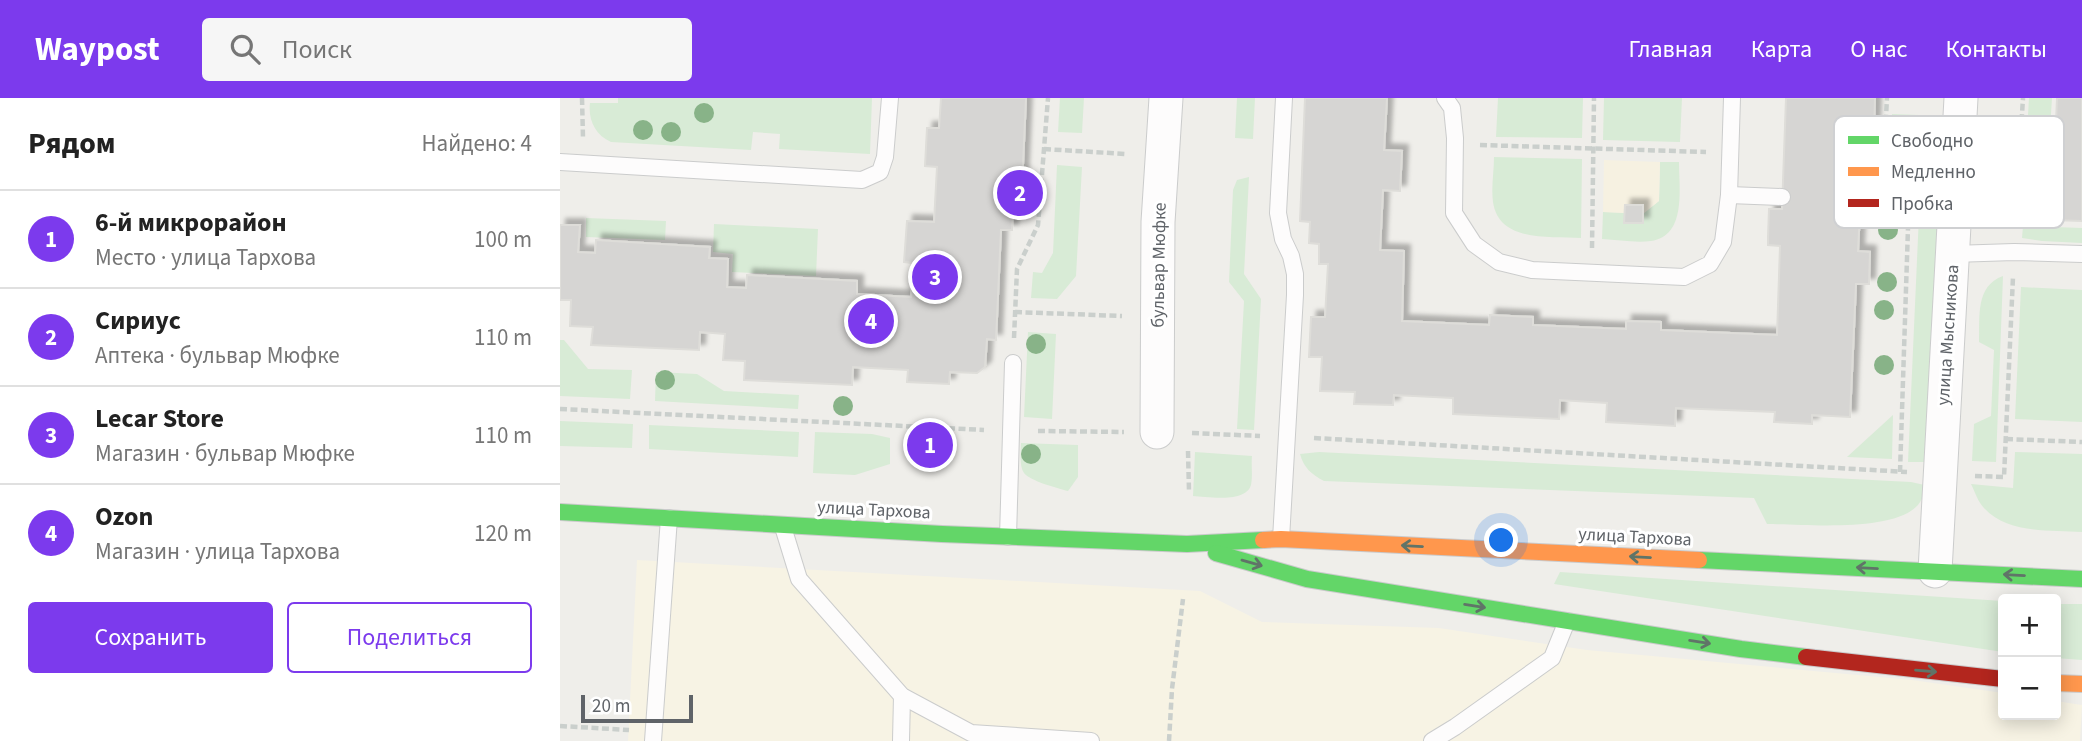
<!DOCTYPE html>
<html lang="ru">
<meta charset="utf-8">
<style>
body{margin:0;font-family:"Source Sans 3",sans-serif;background:#f6f6f6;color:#222}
.controls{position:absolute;right:21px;bottom:21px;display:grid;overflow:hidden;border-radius:7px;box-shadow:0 4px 18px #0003}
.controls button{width:63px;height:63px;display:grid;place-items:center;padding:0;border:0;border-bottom:2px solid #e0e0e0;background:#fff;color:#222;font:35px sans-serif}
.scale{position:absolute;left:21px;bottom:18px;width:112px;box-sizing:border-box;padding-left:7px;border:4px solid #5f6368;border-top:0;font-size:19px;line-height:24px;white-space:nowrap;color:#5f6368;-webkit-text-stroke:5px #fff;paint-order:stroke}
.you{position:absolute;left:942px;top:443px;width:24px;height:24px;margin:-18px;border:5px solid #fff;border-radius:50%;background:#1a73e8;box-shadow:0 0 0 10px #1a73e833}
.badge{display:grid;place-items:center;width:46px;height:46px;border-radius:50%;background:#7c3aed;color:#fff;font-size:23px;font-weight:700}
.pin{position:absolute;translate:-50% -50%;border:4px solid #fff;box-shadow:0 2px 7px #0006}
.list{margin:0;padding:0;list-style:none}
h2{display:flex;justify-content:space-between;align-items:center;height:91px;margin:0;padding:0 28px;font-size:30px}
h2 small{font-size:23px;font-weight:400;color:#767676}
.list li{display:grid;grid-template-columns:46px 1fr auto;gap:21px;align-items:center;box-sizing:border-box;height:98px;padding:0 28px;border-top:2px solid #e0e0e0}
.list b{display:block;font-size:26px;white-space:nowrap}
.list p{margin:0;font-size:23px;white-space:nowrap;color:#767676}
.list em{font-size:23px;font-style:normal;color:#767676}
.actions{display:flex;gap:14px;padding:21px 28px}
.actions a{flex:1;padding:16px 0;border:2px solid #7c3aed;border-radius:7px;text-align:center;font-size:24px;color:#7c3aed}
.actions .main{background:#7c3aed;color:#fff}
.icon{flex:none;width:38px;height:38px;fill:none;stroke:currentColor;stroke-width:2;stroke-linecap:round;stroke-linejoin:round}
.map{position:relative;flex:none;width:1522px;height:643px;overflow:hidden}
header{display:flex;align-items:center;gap:42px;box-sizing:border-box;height:98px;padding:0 35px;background:#7c3aed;color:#fff}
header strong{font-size:33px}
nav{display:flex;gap:38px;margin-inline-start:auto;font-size:24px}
.search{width:490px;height:63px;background:#f6f6f6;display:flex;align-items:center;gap:18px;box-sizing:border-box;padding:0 24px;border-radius:7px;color:#767676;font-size:26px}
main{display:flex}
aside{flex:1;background:#fff}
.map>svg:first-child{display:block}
.commercial{fill:#f7f3e4}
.green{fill:#d8ebd6}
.sand{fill:#f6f1e1}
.building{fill:#d6d5d3;stroke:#deddd9;stroke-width:2;filter:url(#shadow)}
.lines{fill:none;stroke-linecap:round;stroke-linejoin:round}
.lane-casing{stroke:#cbcccc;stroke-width:18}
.street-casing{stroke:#cbcccc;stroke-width:35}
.fast-casing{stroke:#cacacb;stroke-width:18}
.slow-casing{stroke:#cacacb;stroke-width:18}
.jam-casing{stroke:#cacacb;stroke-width:18}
.path{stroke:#cacfcc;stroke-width:4.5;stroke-dasharray:7 3.5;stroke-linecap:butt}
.lane{stroke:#fdfcfc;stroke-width:16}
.street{stroke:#fdfcfc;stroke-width:33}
.fast{stroke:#63d668;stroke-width:16}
.slow{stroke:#ff974d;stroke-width:16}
.jam{stroke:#b3261e;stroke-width:16}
.tree{fill:#88b388}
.oneway{stroke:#607468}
.labels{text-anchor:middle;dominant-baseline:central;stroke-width:6;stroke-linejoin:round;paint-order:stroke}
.street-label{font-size:18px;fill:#5f6368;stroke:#fff}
.key{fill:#fff;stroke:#cfd0d2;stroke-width:2}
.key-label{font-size:19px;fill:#5f6368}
</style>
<header>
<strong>Waypost</strong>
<div class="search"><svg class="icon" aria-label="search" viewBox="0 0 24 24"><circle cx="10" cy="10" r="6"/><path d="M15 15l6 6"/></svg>Поиск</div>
<nav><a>Главная</a><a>Карта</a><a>О нас</a><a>Контакты</a></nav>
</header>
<main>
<aside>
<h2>Рядом<small>Найдено: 4</small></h2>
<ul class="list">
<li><span class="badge">1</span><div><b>6-й микрорайон</b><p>Место · улица Тархова</p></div><em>100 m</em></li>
<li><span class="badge">2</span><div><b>Сириус</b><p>Аптека · бульвар Мюфке</p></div><em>110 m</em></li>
<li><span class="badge">3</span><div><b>Lecar Store</b><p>Магазин · бульвар Мюфке</p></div><em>110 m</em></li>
<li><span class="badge">4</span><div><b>Ozon</b><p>Магазин · улица Тархова</p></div><em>120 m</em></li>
</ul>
<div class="actions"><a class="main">Сохранить</a><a>Поделиться</a></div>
</aside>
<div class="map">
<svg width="1522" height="643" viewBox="0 0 1522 643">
<defs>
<filter id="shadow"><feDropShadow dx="6" dy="-6" stdDeviation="2" flood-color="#0004"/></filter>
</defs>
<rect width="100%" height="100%" fill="#efeeea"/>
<polygon class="commercial" points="77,462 640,493 702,524 879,530 1027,552 1352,582 1443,595 1443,617 1496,617 1496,603 1522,607 1520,643 68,643"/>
<g class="green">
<path d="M 58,0 L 312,0 L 310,56 L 219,51 L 220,36 L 193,34 L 191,52 L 51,44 C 35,37 28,22 30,5 L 58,5 Z"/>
<polygon points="500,0 524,0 522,35 498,34"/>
<polygon points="677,0 695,0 693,41 675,40"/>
<polygon points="938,0 1023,0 1022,40 936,39"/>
<polygon points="1044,0 1122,0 1120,44 1043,42"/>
<polygon points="1469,0 1492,0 1487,82 1475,81 1467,77 1465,68"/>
<path d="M 1332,16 L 1359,17 L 1358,44 L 1387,47 C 1383,84 1374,85 1339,88 L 1341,57 L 1330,56 Z"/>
<path d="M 934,59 L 1022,61 L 1021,140 C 990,138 939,145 933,104 C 931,90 934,73 934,59 Z"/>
<path d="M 1100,64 L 1119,64 C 1119,90 1127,138 1091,143 C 1076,145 1058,142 1042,141 L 1043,114 L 1083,115 L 1099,103 Z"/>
<polygon points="497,67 522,69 516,178 497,201 471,200 473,174 482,175 493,155"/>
<polygon points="689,79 684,176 701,201 694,332 677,331 684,203 669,184 673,92 677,82"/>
<polygon points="1359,117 1370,122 1378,132 1372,364 1348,364"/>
<polygon points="26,120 106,123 105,142 26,139"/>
<polygon points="154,126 258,131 256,178 172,174 173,156 153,154"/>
<polygon points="1463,128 1522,130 1522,145 1482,143 1462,140"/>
<path d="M 1443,178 L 1436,364 L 1412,363 L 1414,326 L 1431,318 L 1434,252 L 1419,244 C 1420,219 1415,188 1443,178 Z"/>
<polygon points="1461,189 1522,192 1522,324 1455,321"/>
<polygon points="468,234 496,236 492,321 464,319"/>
<polygon points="0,242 4,242 28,271 72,272 70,301 0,298"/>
<polygon points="96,274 137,276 164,293 239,297 238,311 95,303"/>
<polygon points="1333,317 1332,361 1287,359"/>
<polygon points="0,323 73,326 72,350 0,348"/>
<polygon points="89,327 239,334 238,359 89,351"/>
<polygon points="255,334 312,336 330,340 330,366 295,377 253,375"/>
<path d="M 461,345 L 518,347 L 518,379 L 508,393 C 497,390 470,383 464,375 C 459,368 461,353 461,345 Z"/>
<path d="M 635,354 L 692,358 C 691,367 693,378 691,387 C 686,405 648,399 633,398 Z"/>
<path d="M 759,354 L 1351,384 L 1369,388 C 1365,393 1362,402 1358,407 C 1333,435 1244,426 1207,426 L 1194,400 L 764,383 C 751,376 744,370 740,356 Z"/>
<path d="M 1455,354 L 1522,356 L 1522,434 C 1489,432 1448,436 1424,410 C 1418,404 1415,394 1411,386 L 1453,390 Z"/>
<polygon points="1000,474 1443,503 1443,554 994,486"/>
<polygon points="1496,506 1522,506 1522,562 1496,560"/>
</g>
<polygon class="sand" points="1044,62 1100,64 1099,103 1083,116 1043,114"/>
<g class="building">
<polygon points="381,0 466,0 461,111 453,111 452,132 441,132 436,242 427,241 425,269 417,275 390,274 389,286 347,284 348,272 293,269 292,287 184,282 185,263 163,262 165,236 140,234 139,252 31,247 33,229 10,228 11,202 0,202 0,127 20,127 18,154 35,155 36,142 150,149 149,160 168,161 167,189 186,190 187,177 297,183 297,196 351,199 353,165 344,164 347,123 374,124 377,69 365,68 367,30 379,30"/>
<polygon points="745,0 827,0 824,52 842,53 840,93 823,92 820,152 844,153 842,223 929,227 930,217 973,219 973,227 1066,231 1066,223 1101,224 1101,232 1217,237 1220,148 1208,147 1208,139 1209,111 1222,111 1226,0 1315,0 1314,35 1303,35 1301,79 1314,79 1313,100 1312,115 1300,114 1298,153 1310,154 1309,186 1296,186 1290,319 1252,317 1252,326 1214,324 1215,314 1116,310 1115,328 1046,324 1047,305 1000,302 999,321 893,316 893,300 834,297 833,307 794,306 795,294 760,293 762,259 749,259 751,219 765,219 768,166 759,166 759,146 749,145 750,124 740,123"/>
<polygon points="1497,0 1522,0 1522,123 1492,122"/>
<polygon points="1065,107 1083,107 1083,125 1064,125"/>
<polygon points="356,342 383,342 383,353 356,352"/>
</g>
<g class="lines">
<defs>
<g id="lane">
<polyline points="885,0 892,10 895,40 894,115 914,146 939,164 972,172 1124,179 1150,166 1163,144 1169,97 1172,0"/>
<polyline points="0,64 302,82 320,74 325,59 330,0"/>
<polyline points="1169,97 1222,99"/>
<polyline points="1313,100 1396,107"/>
<polyline points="1393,156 1454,154 1522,156"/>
<polyline points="223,429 239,481 342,598 411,635 531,643"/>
<polyline points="448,439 453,265"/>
<polyline points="721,441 735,197 735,176 731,158 723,141 718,115 724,0"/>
<polyline points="93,643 109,420"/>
<polyline points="341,643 342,598"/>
<polyline points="872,643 895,629 992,560 1007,523"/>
</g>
<g id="street">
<polyline points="597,334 598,124 606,0"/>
<polyline points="1375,473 1401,0"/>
</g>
<g id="fast">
<polyline points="0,414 382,436 627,446 703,442"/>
<polyline points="656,455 747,481 1181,551 1246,559"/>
<polyline points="1139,462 1522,481"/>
</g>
<g id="slow">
<polyline points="703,442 721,441 1139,462"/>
<polyline points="1496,585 1522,586"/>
</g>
<polyline id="jam" points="1246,559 1443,581"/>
</defs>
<use href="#lane" class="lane-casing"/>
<use href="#street" class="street-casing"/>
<use href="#fast" class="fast-casing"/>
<use href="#slow" class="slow-casing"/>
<use href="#jam" class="jam-casing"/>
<g class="path">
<polyline points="22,0 23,40"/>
<polyline points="920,47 1146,54"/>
<polyline points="484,51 566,56"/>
<polyline points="1326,76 1324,56 1327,0"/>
<polyline points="1455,128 1463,0"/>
<polyline points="1032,150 1034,0"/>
<polyline points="455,214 562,218"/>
<polyline points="454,240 457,171 478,127 488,0"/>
<polyline points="0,311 424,332"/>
<polyline points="478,333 564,334"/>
<polyline points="632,335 700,338"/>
<polyline points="754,340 1347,374"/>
<polyline points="1446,341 1522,344"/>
<polyline points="628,353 629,393"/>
<polyline points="1340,374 1348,130"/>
<polyline points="1415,378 1444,379 1453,179"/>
<polyline points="0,628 69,632"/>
<polyline points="609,643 612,591 623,501"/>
</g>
<use href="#lane" class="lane"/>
<use href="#street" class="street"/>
<use href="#fast" class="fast"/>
<use href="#slow" class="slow"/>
<use href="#jam" class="jam"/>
</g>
<g class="tree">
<circle cx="144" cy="15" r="10"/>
<circle cx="83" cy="32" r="10"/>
<circle cx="111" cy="34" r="10"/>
<circle cx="1328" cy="132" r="10"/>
<circle cx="1327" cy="184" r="10"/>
<circle cx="1324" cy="212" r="10"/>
<circle cx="476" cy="246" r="10"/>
<circle cx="1324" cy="267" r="10"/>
<circle cx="105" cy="282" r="10"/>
<circle cx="283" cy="308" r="10"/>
<circle cx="471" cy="356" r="10"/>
</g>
<defs><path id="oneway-shaft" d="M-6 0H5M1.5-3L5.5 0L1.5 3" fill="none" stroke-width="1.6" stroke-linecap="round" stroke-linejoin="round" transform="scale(1.75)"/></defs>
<g class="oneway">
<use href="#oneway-shaft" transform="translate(852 448) rotate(-177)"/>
<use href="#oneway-shaft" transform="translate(1080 459) rotate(-177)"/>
<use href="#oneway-shaft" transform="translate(692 465) rotate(16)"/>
<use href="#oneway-shaft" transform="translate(1307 470) rotate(-177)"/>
<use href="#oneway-shaft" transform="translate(1454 477) rotate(-177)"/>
<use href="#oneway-shaft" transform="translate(915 508) rotate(9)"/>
<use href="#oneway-shaft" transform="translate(1140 544) rotate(9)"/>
<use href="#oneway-shaft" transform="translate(1366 573) rotate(5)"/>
</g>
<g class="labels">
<g class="street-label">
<text transform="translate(599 167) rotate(-89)">бульвар Мюфке</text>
<text transform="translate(1388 237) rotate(-86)">улица Мысникова</text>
<text transform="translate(314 412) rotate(3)">улица Тархова</text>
<text transform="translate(1075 439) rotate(3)">улица Тархова</text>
</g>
</g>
<rect x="1274" y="18" width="230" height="112" rx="10" class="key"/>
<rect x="1288" y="38" width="31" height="8" fill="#63d668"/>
<rect x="1288" y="69" width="31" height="9" fill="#ff974d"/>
<rect x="1288" y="101" width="31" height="8" fill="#b3261e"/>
<g class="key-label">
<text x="1331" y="49">Свободно</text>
<text x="1331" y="80">Медленно</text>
<text x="1331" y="112">Пробка</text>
</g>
</svg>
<div class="controls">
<button>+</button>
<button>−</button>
</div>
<div class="scale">20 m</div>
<div class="you"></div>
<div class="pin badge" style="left:370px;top:347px">1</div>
<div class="pin badge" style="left:460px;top:95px">2</div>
<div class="pin badge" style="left:375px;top:179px">3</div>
<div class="pin badge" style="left:311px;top:223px">4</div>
</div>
</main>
